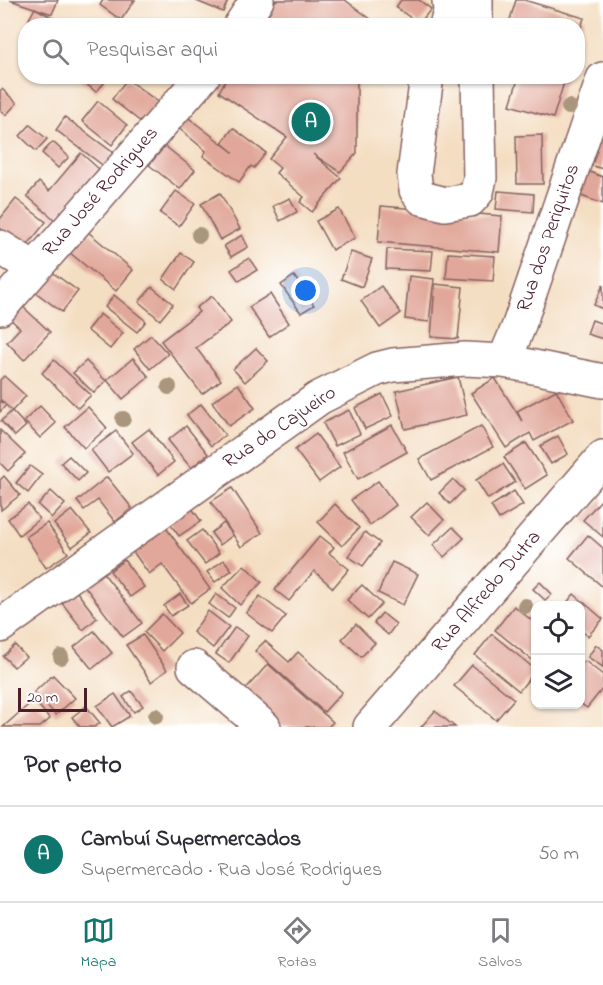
<!DOCTYPE html>
<html lang="pt">
<meta charset="utf-8">
<style>
body{margin:0;font-family:"Indie Flower",sans-serif;background:#f2f2f3;color:#2b2b33}
.controls{position:absolute;right:18px;bottom:18px;display:grid;overflow:hidden;border-radius:12px;box-shadow:0 2px 4px #0004}
.controls button{width:54px;height:54px;display:grid;place-items:center;padding:0;border:0;border-bottom:2px solid #e1e1e2;background:#fff;color:#2b2b33;font:30px sans-serif}
.scale{position:absolute;left:18px;bottom:15px;width:69px;box-sizing:border-box;padding-left:6px;border:3px solid #4a1f2b;border-top:0;font-size:16px;line-height:21px;white-space:nowrap;color:#4a1f2b;-webkit-text-stroke:4px #fff;paint-order:stroke}
.you{position:absolute;left:306px;top:291px;width:21px;height:21px;margin:-15px;border:4px solid #fff;border-radius:50%;background:#1a73e8;box-shadow:0 0 0 9px #1a73e833}
.badge{display:grid;place-items:center;width:39px;height:39px;border-radius:50%;background:#0f766e;color:#fff;font-size:20px;font-weight:700}
.pin{position:absolute;translate:-50% -50%;border:3px solid #fff;box-shadow:0 2px 6px #0006}
.list{margin:0;padding:0;list-style:none}
h2{display:flex;justify-content:space-between;align-items:center;height:78px;margin:0;padding:0 24px;font-size:26px}
h2 small{font-size:20px;font-weight:400;color:#7c7c81}
.list li{display:grid;grid-template-columns:39px 1fr auto;gap:18px;align-items:center;box-sizing:border-box;height:96px;padding:0 24px;border-top:2px solid #e1e1e2}
.list b{display:block;font-size:22px;white-space:nowrap}
.list p{margin:0;font-size:20px;white-space:nowrap;color:#7c7c81}
.list em{font-size:20px;font-style:normal;color:#7c7c81}
.icon{flex:none;width:33px;height:33px;fill:none;stroke:currentColor;stroke-width:2;stroke-linecap:round;stroke-linejoin:round}
.map{position:relative;flex:none;width:603px;height:727px;overflow:hidden}
.search{position:absolute;background:#fff;box-shadow:0 2px 4px #0004;left:18px;right:18px;top:18px;height:66px;display:flex;align-items:center;gap:15px;box-sizing:border-box;padding:0 21px;border-radius:24px;color:#7c7c81;font-size:22px}
.sheet{height:174px;background:#fff}
nav{display:flex;justify-content:space-around;align-items:center;box-sizing:border-box;height:84px;border-top:2px solid #e1e1e2;background:#fff;font-size:16px;color:#7c7c81}
nav a{display:grid;justify-items:center;gap:3px}
nav .on{color:#0f766e}
.map>svg:first-child{display:block}
.building{fill:#e1a79a}
.lines{fill:none;stroke-linecap:round;stroke-linejoin:round}
.minor-casing{stroke:#866260;stroke-width:36}
.minor{stroke:#fff;stroke-width:33}
.tree{fill:#aa967d}
.labels{text-anchor:middle;dominant-baseline:central;stroke-width:4.5;stroke-linejoin:round;paint-order:stroke}
.street-label{font-size:20px;fill:#4a1f2b;stroke:#fff}
</style>
<div class="map">
<svg width="603" height="727" viewBox="0 0 603 727">
<rect width="100%" height="100%" fill="#fff"/>
<filter id="ink" filterUnits="userSpaceOnUse"><feTurbulence type="fractalNoise" baseFrequency=".0167" numOctaves="2"/><feDisplacementMap in="SourceGraphic" scale="12" xChannelSelector="R" yChannelSelector="G"/><feConvolveMatrix kernelMatrix="1 2 1 2 8 2 1 2 1" color-interpolation-filters="sRGB"/></filter>
<filter id="wash" filterUnits="userSpaceOnUse"><feTurbulence type="fractalNoise" baseFrequency=".008" numOctaves="4" result="noise"/><feDisplacementMap in="SourceGraphic" scale="24" xChannelSelector="R" yChannelSelector="G"/><feGaussianBlur stdDeviation="1.35" result="paint"/><feColorMatrix in="noise" values="0 0 0 0 0 0 0 0 0 0 0 0 0 0 0 0 0 1.4 0 .05"/><feComposite in="paint" operator="in"/></filter>
<g filter="url(#wash)">
<rect width="100%" height="100%" fill="#f4dec2"/>
<g id="blocks">
<g class="building">
<polygon points="10,0 58,0 52,14"/>
<polygon points="103,0 135,0 121,20 100,5"/>
<polygon points="194,0 228,0 223,12"/>
<polygon points="276,0 345,0 380,26 260,26"/>
<polygon points="401,0 419,0 431,9 419,24 396,7"/>
<polygon points="516,0 524,0 584,18 578,37 578,26 508,26"/>
<polygon points="35,8 62,23 61,26 41,26 29,19"/>
<polygon points="77,76 98,76 105,82 96,92"/>
<polygon points="228,76 357,76 357,153 340,172 313,154 341,178 312,212 300,202 304,197 276,173 280,168 269,159 287,137 219,92"/>
<polygon points="519,76 566,76 553,118 510,105"/>
<polygon points="127,79 158,102 142,123 112,99"/>
<polygon points="2,89 17,103 6,115 0,110 0,91"/>
<polygon points="98,101 127,125 112,145 82,121"/>
<polygon points="185,115 234,153 222,143 233,128 266,153 254,168 251,166 239,182 203,156 206,151 176,126"/>
<polygon points="65,117 115,154 105,167 56,130"/>
<polygon points="30,125 47,139 36,151 20,136"/>
<polygon points="596,133 603,136 603,169 586,164"/>
<polygon points="542,135 543,184 517,184 516,136"/>
<polygon points="53,142 69,157 58,168 42,153"/>
<polygon points="165,146 195,170 180,189 149,165"/>
<polygon points="81,153 99,169 55,220 27,196 39,182 49,191"/>
<polygon points="582,169 603,177 603,204 573,193"/>
<polygon points="176,191 195,204 179,226 160,213"/>
<polygon points="498,191 534,194 533,212 496,209"/>
<polygon points="220,193 240,229 220,240 201,204"/>
<polygon points="290,198 297,212 280,221 273,206"/>
<polygon points="16,199 46,222 26,247 0,228 0,219"/>
<polygon points="381,206 502,216 499,252 378,242"/>
<polygon points="339,209 355,238 332,250 316,221"/>
<polygon points="87,231 133,270 116,291 69,252"/>
<polygon points="242,235 248,247 231,257 224,246"/>
<polygon points="387,249 433,251 431,271 386,269"/>
<polygon points="351,252 372,259 362,287 341,279"/>
<polygon points="181,253 194,262 176,289 163,279"/>
<polygon points="448,253 495,256 493,281 446,278"/>
<polygon points="249,258 257,270 239,281 231,270"/>
<polygon points="49,270 78,291 62,312 34,291"/>
<polygon points="294,276 314,305 301,313 281,285"/>
<polygon points="409,276 434,279 429,322 405,319"/>
<polygon points="435,284 463,287 458,339 431,337"/>
<polygon points="603,285 603,309 594,305"/>
<polygon points="381,286 401,313 380,328 361,301"/>
<polygon points="152,287 173,304 160,320 139,302"/>
<polygon points="270,294 289,323 269,337 249,307"/>
<polygon points="114,295 146,321 137,332 105,307"/>
<polygon points="212,296 231,322 196,348 221,380 202,394 161,341 199,312 196,308"/>
<polygon points="20,304 50,332 24,360 7,342 20,328 8,317"/>
<polygon points="100,314 123,333 110,349 87,330"/>
<polygon points="592,320 603,324 603,339 587,334"/>
<polygon points="151,335 168,354 150,369 134,349"/>
<polygon points="256,348 268,361 245,382 233,369"/>
<polygon points="133,358 149,377 123,399 107,380"/>
<polygon points="54,360 91,395 78,408 42,373"/>
<polygon points="86,361 106,381 94,393 73,373"/>
<polygon points="4,376 26,396 12,411 6,405 0,412 0,401 5,404 0,399 0,380"/>
<polygon points="458,377 467,415 405,429 396,391"/>
<polygon points="495,378 522,421 517,411 556,390 573,420 534,441 530,433 506,448 471,393"/>
<polygon points="238,384 255,408 229,426 212,402"/>
<polygon points="382,394 393,416 365,429 355,408"/>
<polygon points="201,404 225,435 211,446 187,415"/>
<polygon points="40,406 56,423 40,438 24,421"/>
<polygon points="88,407 107,428 84,448 65,427"/>
<polygon points="349,410 360,434 335,446 323,423"/>
<polygon points="12,411 26,426 15,436 1,421"/>
<polygon points="392,425 407,452 358,479 343,452"/>
<polygon points="186,426 208,454 191,468 168,440"/>
<polygon points="481,426 493,447 431,480 419,459"/>
<polygon points="149,429 174,462 158,475 132,442"/>
<polygon points="0,430 25,454 8,471 0,463"/>
<polygon points="116,431 133,453 108,472 91,450"/>
<polygon points="316,434 340,467 319,482 295,450"/>
<polygon points="558,436 568,454 551,464 540,446"/>
<polygon points="526,443 547,475 525,489 504,457"/>
<polygon points="69,456 86,473 78,481 61,463"/>
<polygon points="503,464 515,482 488,499 476,480"/>
<polygon points="30,466 42,475 28,493 16,483"/>
<polygon points="4,476 20,495 1,510 0,480"/>
<polygon points="107,477 132,508 115,522 98,500 84,510 77,501"/>
<polygon points="453,479 464,490 450,504 439,493"/>
<polygon points="378,481 396,505 370,525 351,500"/>
<polygon points="232,488 262,533 241,547 211,502"/>
<polygon points="51,491 65,504 52,518 38,505"/>
<polygon points="514,491 523,505 499,519 491,506"/>
<polygon points="603,498 603,537 583,520"/>
<polygon points="427,502 444,520 429,535 411,517"/>
<polygon points="28,504 39,519 19,535 8,519"/>
<polygon points="189,504 201,521 179,536 167,520"/>
<polygon points="335,504 359,528 342,546 318,522"/>
<polygon points="72,510 91,533 72,547 54,524"/>
<polygon points="47,523 68,553 46,568 26,537"/>
<polygon points="224,523 233,535 220,545 211,533"/>
<polygon points="164,525 210,589 191,603 162,564 149,574 131,549"/>
<polygon points="453,527 464,538 444,557 433,545"/>
<polygon points="202,530 219,553 205,564 187,541"/>
<polygon points="365,532 380,543 363,566 348,556"/>
<polygon points="588,535 603,548 603,587 569,558"/>
<polygon points="320,536 334,547 329,553 349,569 333,588 314,571 289,601 275,590"/>
<polygon points="124,560 144,587 130,597 110,571"/>
<polygon points="224,560 232,570 215,582 207,572"/>
<polygon points="392,562 418,574 403,605 378,593"/>
<polygon points="244,565 262,582 240,605 222,588"/>
<polygon points="98,566 142,623 123,637 80,580"/>
<polygon points="540,582 552,594 545,600 533,589"/>
<polygon points="362,585 382,604 368,619 347,600"/>
<polygon points="77,592 97,618 83,630 62,603"/>
<polygon points="180,594 188,605 171,616 164,606"/>
<polygon points="216,594 235,608 228,618 209,604"/>
<polygon points="574,594 603,619 588,636 580,630 580,606 564,606"/>
<polygon points="260,596 286,616 272,633 246,613"/>
<polygon points="514,606 536,624 536,663 495,630"/>
<polygon points="208,611 229,627 213,648 193,632"/>
<polygon points="382,613 396,624 388,635 374,623"/>
<polygon points="162,614 180,633 162,651 144,632"/>
<polygon points="356,624 375,643 361,657 342,639"/>
<polygon points="235,627 248,636 229,663 216,654"/>
<polygon points="94,631 112,653 92,669 74,647"/>
<polygon points="492,634 536,670 519,691 475,655"/>
<polygon points="143,635 167,670 151,682 126,645"/>
<polygon points="265,641 289,662 298,652 342,692 324,712 255,651"/>
<polygon points="15,645 26,657 14,667 3,656"/>
<polygon points="596,645 603,650 603,667 588,657"/>
<polygon points="585,661 603,675 603,688 587,708 580,703 580,666"/>
<polygon points="268,664 333,722 328,727 282,727 243,692"/>
<polygon points="472,665 514,699 496,720 454,686"/>
<polygon points="53,675 75,698 56,715 34,692"/>
<polygon points="131,691 143,706 134,712 123,697"/>
<polygon points="115,694 130,716 112,727 97,706"/>
<polygon points="34,700 50,719 40,727 3,727"/>
<polygon points="86,706 100,723 94,727 80,727 72,717"/>
<polygon points="435,711 455,727 421,727"/>
</g>
</g>
</g>
<g filter="url(#ink)">
<use href="#blocks" fill-opacity="0" stroke="#866260" stroke-width="1.5"/>
<g class="lines">
<defs>
<g id="minor">
<polyline points="476,0 476,26"/>
<polyline points="240,26 257,0"/>
<polyline points="446,26 450,12 449,0"/>
<polyline points="427,76 414,174 416,190 422,198 445,204 470,200 477,192 480,178 478,76"/>
<polyline points="0,247 34,268"/>
<polyline points="0,308 203,76"/>
<polyline points="504,361 518,328 603,79"/>
<polyline points="0,626 319,398 377,369 393,365 465,359 504,361 603,381"/>
<polyline points="194,667 264,727"/>
<polyline points="370,727 603,457"/>
</g>
</defs>
<use href="#minor" class="minor-casing"/>
<use href="#minor" class="minor"/>
</g>
<g class="tree">
<circle cx="569" cy="107" r="8"/>
<circle cx="199" cy="235" r="8"/>
<circle cx="169" cy="387" r="8"/>
<circle cx="123" cy="419" r="8"/>
<circle cx="525" cy="606" r="8"/>
<circle cx="61" cy="657" r="8"/>
<circle cx="156" cy="716" r="8"/>
</g>
</g>
<g class="labels">
<g class="street-label">
<text transform="translate(101 192) rotate(-49)">Rua José Rodrigues</text>
<text transform="translate(549 238) rotate(-71)">Rua dos Periquitos</text>
<text transform="translate(280 428) rotate(-34)">Rua do Cajueiro</text>
<text transform="translate(487 592) rotate(-49)">Rua Alfredo Dutra</text>
</g>
</g>
</svg>
<div class="controls">
<button><svg class="icon" aria-label="locate" viewBox="0 0 24 24"><circle cx="12" cy="12" r="6"/><path d="M12 2v4M12 18v4M2 12h4M18 12h4"/></svg></button>
<button><svg class="icon" aria-label="layers" viewBox="0 0 24 24"><path d="M12 4l9 5-9 5-9-5zM3 14l9 5 9-5"/></svg></button>
</div>
<div class="scale">20 m</div>
<div class="you"></div>
<div class="pin badge" style="left:311px;top:122px">A</div>
<div class="search"><svg class="icon" aria-label="search" viewBox="0 0 24 24"><circle cx="10" cy="10" r="6"/><path d="M15 15l6 6"/></svg>Pesquisar aqui</div>
</div>
<section class="sheet">
<h2>Por perto<small></small></h2>
<ul class="list">
<li><span class="badge">A</span><div><b>Cambuí Supermercados</b><p>Supermercado · Rua José Rodrigues</p></div><em>50 m</em></li>
</ul>
</section>
<nav>
<a class="on"><svg class="icon" aria-label="map" viewBox="0 0 24 24"><path d="M3 6l6-2 6 2 6-2v14l-6 2-6-2-6 2zM9 4v14M15 6v14"/></svg>Mapa</a>
<a><svg class="icon" aria-label="directions" viewBox="0 0 24 24"><path d="M12 3l9 9-9 9-9-9zM9 14v-3h6M13 9l2 2-2 2"/></svg>Rotas</a>
<a><svg class="icon" aria-label="saved" viewBox="0 0 24 24"><path d="M7 4h10v16l-5-4-5 4z"/></svg>Salvos</a>
</nav>
